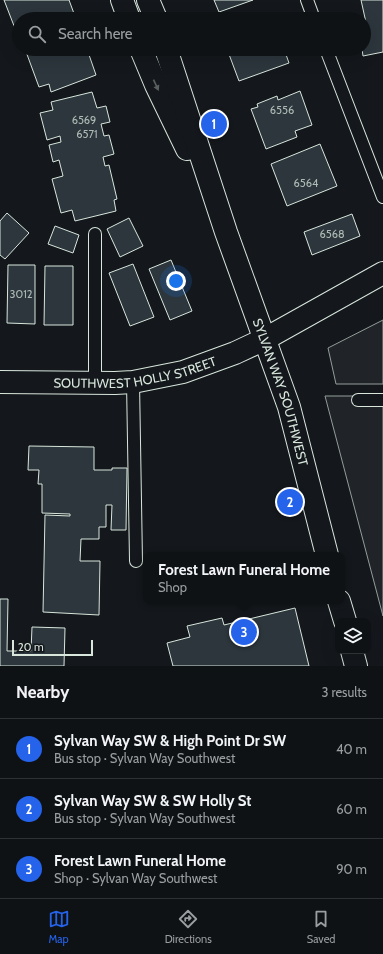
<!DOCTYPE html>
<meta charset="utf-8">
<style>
body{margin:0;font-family:Cabin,sans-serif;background:#181b1e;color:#f1f3f6}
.controls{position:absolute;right:12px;bottom:12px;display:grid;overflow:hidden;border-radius:8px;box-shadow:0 4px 16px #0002}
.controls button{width:36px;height:36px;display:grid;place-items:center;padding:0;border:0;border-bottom:1px solid #2f3234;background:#0f1215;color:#f1f3f6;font:20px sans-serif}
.scale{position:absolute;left:12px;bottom:10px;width:81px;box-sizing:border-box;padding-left:4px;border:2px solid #d8e6dc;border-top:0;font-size:11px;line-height:14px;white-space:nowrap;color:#d8e6dc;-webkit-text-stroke:3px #14181c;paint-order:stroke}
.you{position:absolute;left:176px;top:281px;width:14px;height:14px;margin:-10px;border:3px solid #fff;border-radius:50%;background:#1a73e8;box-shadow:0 0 0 6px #1a73e833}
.badge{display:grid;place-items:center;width:26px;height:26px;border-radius:50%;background:#2563eb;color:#fff;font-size:13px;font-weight:700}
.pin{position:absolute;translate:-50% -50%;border:2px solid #fff;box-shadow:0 1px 4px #0006}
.popup{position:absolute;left:143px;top:552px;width:202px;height:52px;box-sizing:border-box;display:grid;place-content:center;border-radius:8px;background:#0f1215;filter:drop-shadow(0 1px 3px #0005);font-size:13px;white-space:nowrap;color:#9b9ea0}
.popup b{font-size:15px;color:#f1f3f6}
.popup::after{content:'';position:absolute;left:50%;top:100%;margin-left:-8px;border:8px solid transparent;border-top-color:#0f1215}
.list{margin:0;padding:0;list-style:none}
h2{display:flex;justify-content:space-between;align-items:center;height:52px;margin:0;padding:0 16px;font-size:17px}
h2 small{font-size:13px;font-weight:400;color:#9b9ea0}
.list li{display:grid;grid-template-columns:26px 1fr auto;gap:12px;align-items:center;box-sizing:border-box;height:60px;padding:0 16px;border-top:1px solid #2f3234}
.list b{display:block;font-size:15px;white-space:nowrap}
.list p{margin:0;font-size:13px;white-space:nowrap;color:#9b9ea0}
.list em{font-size:13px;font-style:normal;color:#9b9ea0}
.icon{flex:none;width:22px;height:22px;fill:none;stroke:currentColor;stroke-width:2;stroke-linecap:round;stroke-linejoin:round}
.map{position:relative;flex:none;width:383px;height:666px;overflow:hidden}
.search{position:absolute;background:#0f1215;box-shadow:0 4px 16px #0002;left:12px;right:12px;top:12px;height:44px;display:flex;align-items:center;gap:10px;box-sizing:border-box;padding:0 14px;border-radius:22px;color:#9b9ea0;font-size:15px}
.sheet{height:232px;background:#0f1215}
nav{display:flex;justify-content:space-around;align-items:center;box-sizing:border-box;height:56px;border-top:1px solid #2f3234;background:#0f1215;font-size:11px;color:#9b9ea0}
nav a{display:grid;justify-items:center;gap:2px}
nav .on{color:#2563eb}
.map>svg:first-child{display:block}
.green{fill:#202428;stroke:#939e99}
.building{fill:#2c363c;stroke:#d8e6dc}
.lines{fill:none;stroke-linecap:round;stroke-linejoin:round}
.service-casing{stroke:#d8e6dc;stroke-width:14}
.minor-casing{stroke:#d8e6dc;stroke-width:24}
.tertiary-casing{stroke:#d8e6dc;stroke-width:24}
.service{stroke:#14181c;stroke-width:12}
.minor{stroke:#14181c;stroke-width:22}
.tertiary{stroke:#14181c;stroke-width:22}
.oneway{fill:#59605f}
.labels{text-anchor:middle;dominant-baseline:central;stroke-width:3;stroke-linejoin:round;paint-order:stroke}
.number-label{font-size:11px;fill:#adbab4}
.street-label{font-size:13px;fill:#d8e6dc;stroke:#14181c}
</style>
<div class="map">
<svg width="383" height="666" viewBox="0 0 383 666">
<rect width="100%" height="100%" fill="#14181c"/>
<g class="green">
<polygon points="383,320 383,384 336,384 328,348"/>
<polygon points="325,396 383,396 383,616"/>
</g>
<g class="building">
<polygon points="4,0 69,0 76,19 19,19 19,30 16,31"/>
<polygon points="214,0 253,0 219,12"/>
<polygon points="361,0 383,0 383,52 363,56 362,49 364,49 364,28 367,27"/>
<polygon points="25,49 87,49 96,75 51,92 49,84 39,87"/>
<polygon points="227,49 284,49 289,63 239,81"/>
<polygon points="300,91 312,125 295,131 297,137 266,149 251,109 258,107 257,104 277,96 278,100"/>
<polygon points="92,92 97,108 106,106 110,122 101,124 104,136 109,135 114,154 103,157 105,166 109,165 117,199 114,200 116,211 75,221 72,210 61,213 52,179 63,176 59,160 53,162 49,145 61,142 60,136 47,140 40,113 53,110 51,102"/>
<polygon points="320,144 337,186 287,206 271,164"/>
<polygon points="7,213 29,233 5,259 0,255 0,221"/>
<polygon points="352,214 360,236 312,255 304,232"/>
<polygon points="129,218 143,246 120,257 107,229"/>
<polygon points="55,226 79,235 73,253 48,244"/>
<polygon points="171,260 192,311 170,320 149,269"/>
<polygon points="133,264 154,317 130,326 109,273"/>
<polygon points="8,265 35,265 35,324 7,323"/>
<polygon points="45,266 73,266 73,325 44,325"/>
<polygon points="29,446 94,447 94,470 112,470 112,468 127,468 126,530 111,530 112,505 106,505 106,527 99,527 99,539 81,539 80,561 100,561 99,615 43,612 45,515 70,516 70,514 42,513 42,484 38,484 39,470 28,470"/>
<polygon points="0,599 8,599 7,651 31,651 32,627 65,628 64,666 0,666"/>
<polygon points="295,608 309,666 173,666 167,643 190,637 187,626 222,618 224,625"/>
</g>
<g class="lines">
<defs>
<g id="service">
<polyline points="307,0 314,19"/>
<polyline points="326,49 383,197"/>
<polyline points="133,382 136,561"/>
<polyline points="95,383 95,234"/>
<polyline points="358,400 383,400"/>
</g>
<g id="minor">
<path id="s1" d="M 0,382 L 115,383 L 133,382 L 183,372 L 235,353 L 265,339 L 383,273"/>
</g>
<g id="tertiary">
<polyline points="122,0 129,19"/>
<polyline points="148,0 156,19"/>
<polyline points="141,49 156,85 187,149"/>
<path id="s2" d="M 166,49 L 226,232 L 289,407 L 327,555"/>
<polyline points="339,601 345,621"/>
<polyline points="352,651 356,666"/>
</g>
</defs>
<use href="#service" class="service-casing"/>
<use href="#minor" class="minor-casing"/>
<use href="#tertiary" class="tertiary-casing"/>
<use href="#service" class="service"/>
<use href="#minor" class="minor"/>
<use href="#tertiary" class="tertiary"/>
</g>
<defs><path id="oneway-solid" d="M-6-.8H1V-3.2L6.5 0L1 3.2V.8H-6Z"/></defs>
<use class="oneway" href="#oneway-solid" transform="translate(156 85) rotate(65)"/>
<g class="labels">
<g class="number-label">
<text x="282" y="110">6556</text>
<text x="84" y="120">6569</text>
<text x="87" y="134">6571</text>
<text x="306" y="183">6564</text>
<text x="332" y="234">6568</text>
<text x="21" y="294">3012</text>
</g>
<g class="street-label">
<text stroke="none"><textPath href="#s1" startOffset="136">SOUTHWEST HOLLY STREET</textPath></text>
<text stroke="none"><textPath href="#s2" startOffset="362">SYLVAN WAY SOUTHWEST</textPath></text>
</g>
</g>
</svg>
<div class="controls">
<button><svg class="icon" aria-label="layers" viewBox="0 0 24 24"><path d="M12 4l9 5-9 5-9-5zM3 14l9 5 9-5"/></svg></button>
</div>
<div class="scale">20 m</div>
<div class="you"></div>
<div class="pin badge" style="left:214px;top:124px">1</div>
<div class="pin badge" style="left:290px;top:502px">2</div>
<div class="pin badge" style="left:244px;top:632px">3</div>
<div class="popup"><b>Forest Lawn Funeral Home</b>Shop</div>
<div class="search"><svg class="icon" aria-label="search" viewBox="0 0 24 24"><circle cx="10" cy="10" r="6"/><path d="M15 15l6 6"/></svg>Search here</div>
</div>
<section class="sheet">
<h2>Nearby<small>3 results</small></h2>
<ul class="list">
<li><span class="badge">1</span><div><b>Sylvan Way SW &amp; High Point Dr SW</b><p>Bus stop · Sylvan Way Southwest</p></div><em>40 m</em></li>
<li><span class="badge">2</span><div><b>Sylvan Way SW &amp; SW Holly St</b><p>Bus stop · Sylvan Way Southwest</p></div><em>60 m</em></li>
<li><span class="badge">3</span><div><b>Forest Lawn Funeral Home</b><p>Shop · Sylvan Way Southwest</p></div><em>90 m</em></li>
</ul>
</section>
<nav>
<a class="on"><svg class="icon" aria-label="map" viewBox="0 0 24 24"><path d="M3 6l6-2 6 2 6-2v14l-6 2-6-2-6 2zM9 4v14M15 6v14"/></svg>Map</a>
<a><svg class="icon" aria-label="directions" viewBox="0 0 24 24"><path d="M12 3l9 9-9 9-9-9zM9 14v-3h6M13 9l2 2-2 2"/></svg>Directions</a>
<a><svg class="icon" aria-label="saved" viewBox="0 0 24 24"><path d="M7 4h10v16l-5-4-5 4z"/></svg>Saved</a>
</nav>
